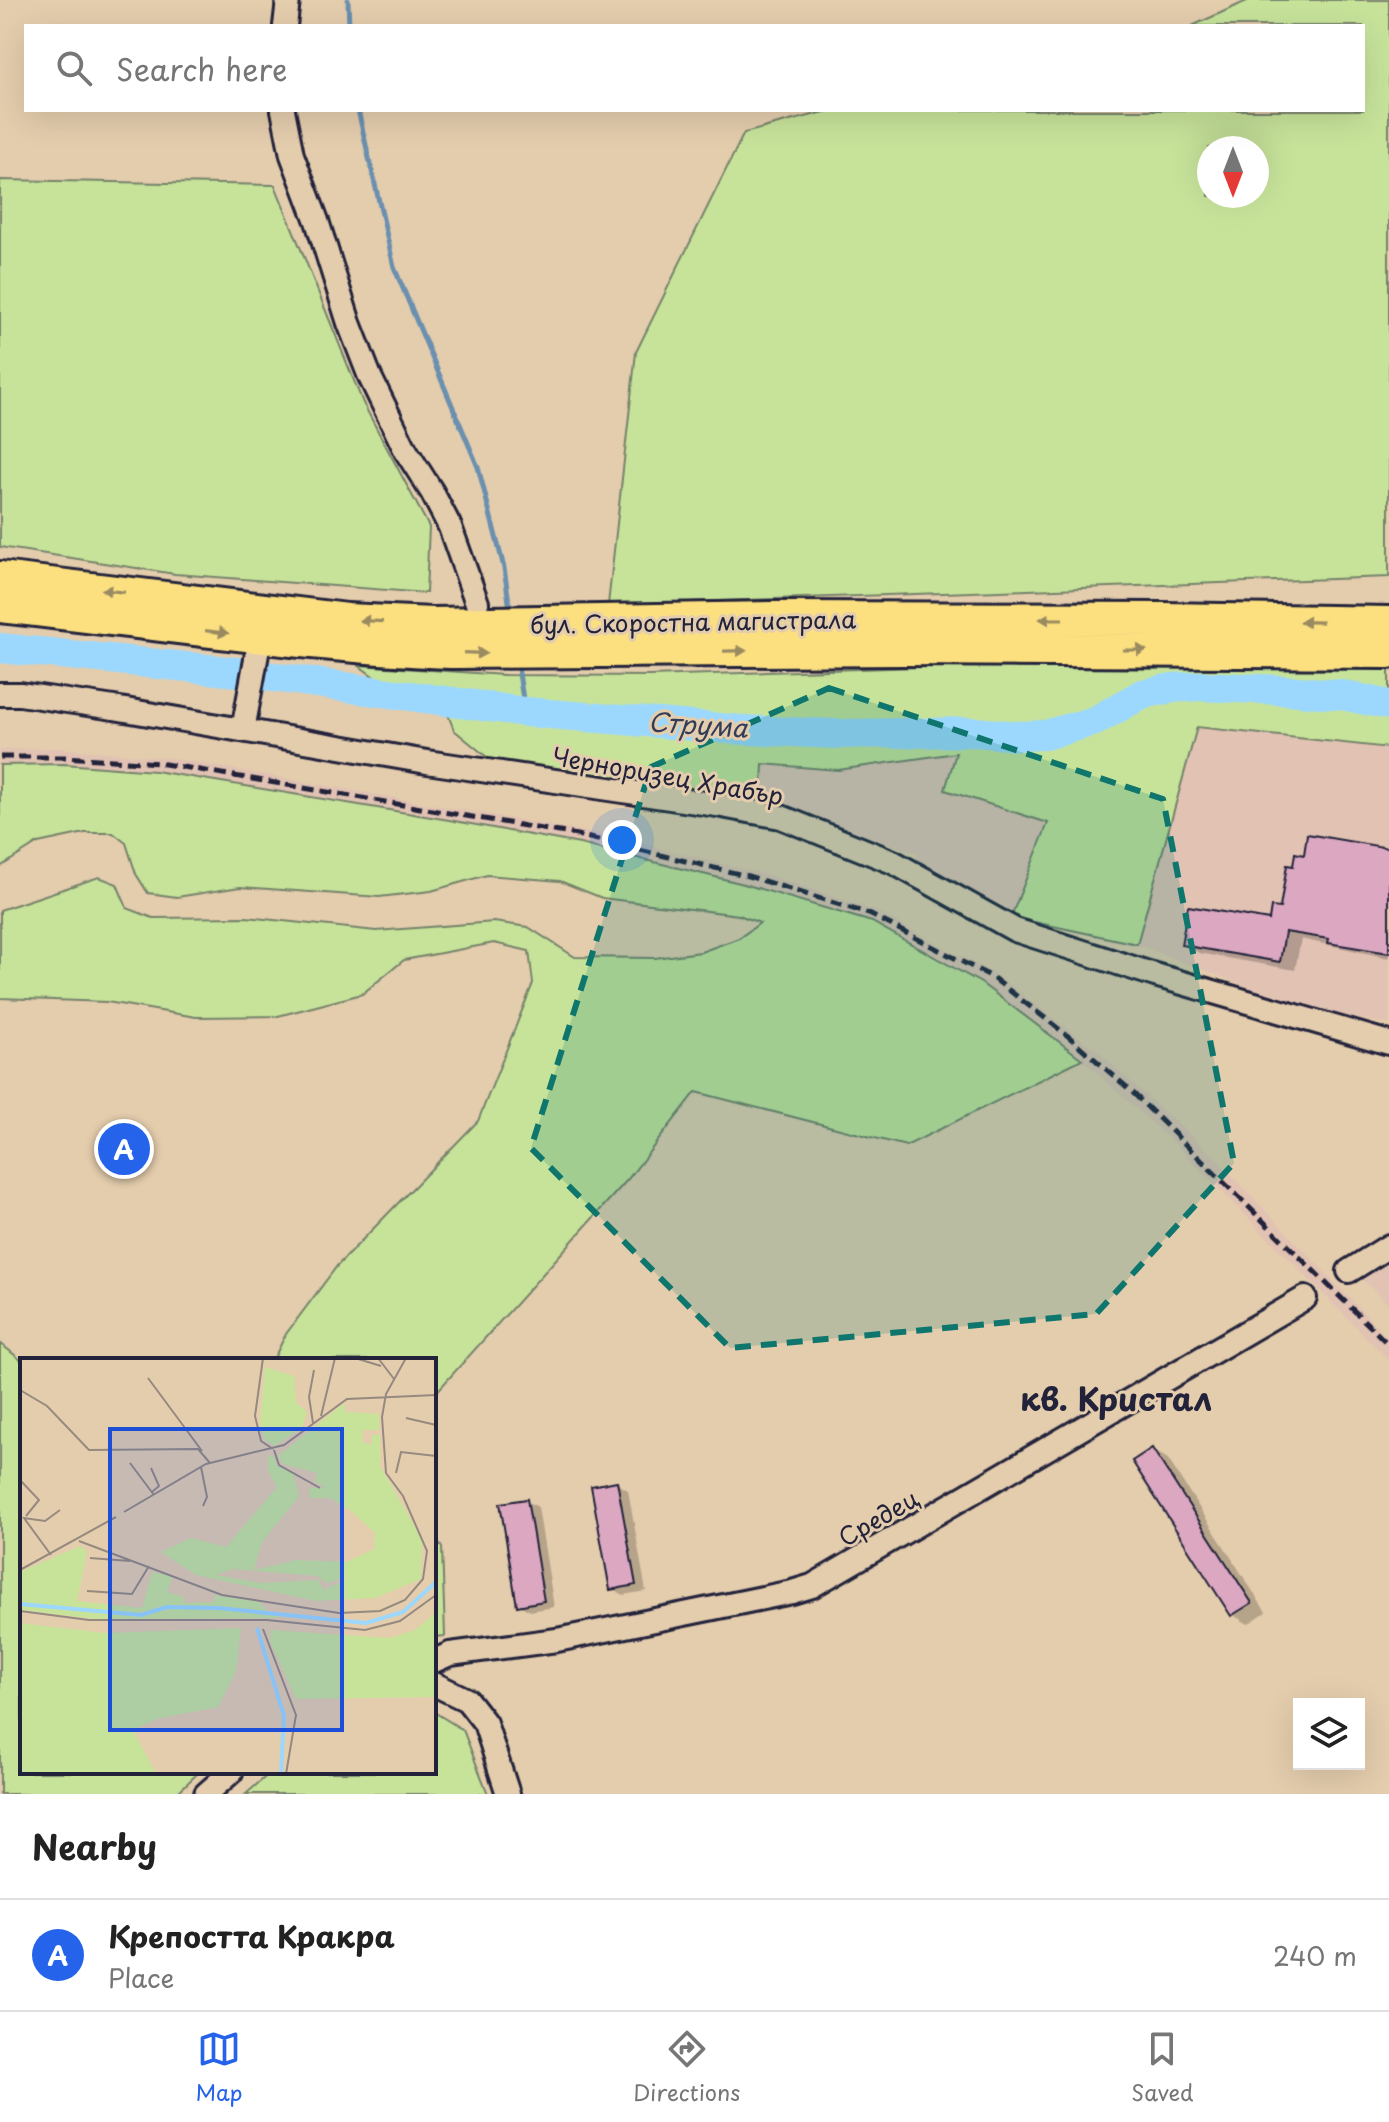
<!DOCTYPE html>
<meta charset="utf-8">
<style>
body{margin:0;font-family:"Playpen Sans",sans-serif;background:#f2f2f2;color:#222}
.controls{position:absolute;right:24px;bottom:24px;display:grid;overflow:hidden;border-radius:0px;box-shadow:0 8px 32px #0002}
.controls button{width:72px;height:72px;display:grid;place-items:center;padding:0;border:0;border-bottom:2px solid #e0e0e0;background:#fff;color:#222;font:40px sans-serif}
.compass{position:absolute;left:1197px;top:136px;width:72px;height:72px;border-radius:50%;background:#fff;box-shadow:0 8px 32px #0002;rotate:180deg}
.you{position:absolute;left:622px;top:840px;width:28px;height:28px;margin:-20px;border:6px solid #fff;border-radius:50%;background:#1a73e8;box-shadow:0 0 0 12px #1a73e833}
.badge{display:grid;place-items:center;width:52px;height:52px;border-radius:50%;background:#2563eb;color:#fff;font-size:26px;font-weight:700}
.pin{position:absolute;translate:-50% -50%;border:4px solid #fff;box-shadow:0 2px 8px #0006}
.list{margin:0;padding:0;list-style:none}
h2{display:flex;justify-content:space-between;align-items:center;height:104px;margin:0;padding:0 32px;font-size:34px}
h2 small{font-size:26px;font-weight:400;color:#767676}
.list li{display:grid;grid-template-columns:52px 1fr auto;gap:24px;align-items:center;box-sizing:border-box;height:112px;padding:0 32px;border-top:2px solid #e0e0e0}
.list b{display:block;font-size:30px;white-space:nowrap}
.list p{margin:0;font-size:26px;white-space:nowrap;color:#767676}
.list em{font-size:26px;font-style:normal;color:#767676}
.icon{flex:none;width:44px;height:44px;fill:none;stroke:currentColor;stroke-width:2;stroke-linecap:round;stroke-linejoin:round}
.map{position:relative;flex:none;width:1389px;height:1794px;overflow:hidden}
.search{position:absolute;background:#fff;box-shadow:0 8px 32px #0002;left:24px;right:24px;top:24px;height:88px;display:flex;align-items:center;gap:20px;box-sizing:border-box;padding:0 28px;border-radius:0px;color:#767676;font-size:30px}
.sheet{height:216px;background:#fff}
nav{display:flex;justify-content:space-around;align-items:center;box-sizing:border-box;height:112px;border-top:2px solid #e0e0e0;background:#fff;font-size:22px;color:#767676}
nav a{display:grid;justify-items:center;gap:4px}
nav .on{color:#2563eb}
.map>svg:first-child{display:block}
.built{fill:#e1c2b3}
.green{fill:#c7e39a;stroke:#74826a;stroke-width:2;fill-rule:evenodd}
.shadow{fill:#0003}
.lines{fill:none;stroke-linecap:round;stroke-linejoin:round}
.stream{stroke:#6b8faf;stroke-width:5}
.river{stroke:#9cd8fd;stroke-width:30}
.building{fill:#dba7c1;stroke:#22223b;stroke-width:2}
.minor-casing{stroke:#22223b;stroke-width:28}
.highway-casing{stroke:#22223b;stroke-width:38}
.minor{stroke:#e4cdad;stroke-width:22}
.highway{stroke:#fce080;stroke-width:32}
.rail{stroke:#22223b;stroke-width:5;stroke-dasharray:12 6;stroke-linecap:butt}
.oneway{fill:#9a8a61}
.marked{fill:#0f766e;fill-opacity:0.2;stroke:#0f766e;stroke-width:6;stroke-dasharray:16 10;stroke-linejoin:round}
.labels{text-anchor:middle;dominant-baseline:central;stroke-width:6;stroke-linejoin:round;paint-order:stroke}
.street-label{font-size:24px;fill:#22223b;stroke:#e4cdad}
.water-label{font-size:26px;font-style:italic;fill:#343d58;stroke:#e4cdad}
.district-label{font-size:32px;font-weight:bold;fill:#22223b;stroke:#e4cdad}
.inset-river{fill:none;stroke:#9cd8fd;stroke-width:4}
.inset-road{fill:none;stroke:#96897f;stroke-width:2}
.view{fill:#1d4ed8;fill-opacity:0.15;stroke:#1d4ed8;stroke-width:4}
.inset-edge{fill:none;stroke:#22223b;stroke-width:4}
</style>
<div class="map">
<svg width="1389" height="1794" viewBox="0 0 1389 1794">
<rect width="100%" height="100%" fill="#e4cdad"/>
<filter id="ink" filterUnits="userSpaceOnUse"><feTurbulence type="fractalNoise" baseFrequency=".0125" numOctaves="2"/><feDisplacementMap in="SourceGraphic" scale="16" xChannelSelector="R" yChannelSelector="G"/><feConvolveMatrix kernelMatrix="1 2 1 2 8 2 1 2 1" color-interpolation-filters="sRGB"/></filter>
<g filter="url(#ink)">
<g class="built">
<polygon points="1197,727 1389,748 1389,1024 1307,1010 1137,944"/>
<polygon points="58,748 170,758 609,836 774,877 877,912 995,975 1097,1051 1216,1159 1389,1339 1389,1360 1175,1144 1082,1059 981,983 872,922 743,884 580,844 449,820 155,771 64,764 0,765 0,750"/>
<polygon points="957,753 945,790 1049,823 1011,917 914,865 918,853 761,805 763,764 838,770"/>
<polygon points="1389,1258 1389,1305 1358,1275"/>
</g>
<g class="green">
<path d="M 1249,0 L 1389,0 L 1389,577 L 608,605 L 636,352 L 744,133 L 832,110 L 1363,110 L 1363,26 L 1192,26 ZM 1209,148 L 1257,148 L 1257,196 L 1209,196 Z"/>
<polygon points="0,180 275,185 363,403 429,527 426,593 175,574 0,547"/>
<polygon points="1070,662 1389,664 1389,748 1197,727 1137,944 1011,917 1048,823 945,790 956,753 838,770 763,764 761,805 493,762 454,730 438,689 380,681 358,665 504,675 649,676"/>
<polygon points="64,764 155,771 449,820 580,844 744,884 872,922 981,983 1082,1059 906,1146 696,1092 628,1179 434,1395 434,1360 273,1360 286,1334 337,1266 478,1121 533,983 529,951 494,943 404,960 362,994 278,1016 196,1017 107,1002 0,998 0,910 99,877 117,884 127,908 153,918 246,917 376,931 494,922 528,927 575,957 655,958 701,952 739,938 760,923 739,915 602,898 560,881 487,875 431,891 379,897 240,887 177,897 148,893 136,874 126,843 113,833 85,833 38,843 0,867 0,765"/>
<polygon points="0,1343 22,1361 22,1772 199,1772 176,1794 0,1794"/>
<polygon points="434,1539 442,1547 445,1636 434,1637"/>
<polygon points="434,1712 463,1730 488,1794 246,1794 271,1772 434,1772"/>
</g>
<g class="shadow">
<polygon points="1389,850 1389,958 1301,939 1295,970 1199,953 1184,944 1270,923 1281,911"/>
<polygon points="1152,1450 1168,1459 1266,1612 1248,1624 1233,1615"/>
<polygon points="617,1484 628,1490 646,1591 623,1595 612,1588"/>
<polygon points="526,1501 538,1507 554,1607 530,1611 519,1605"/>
</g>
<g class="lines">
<g class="stream">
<polyline points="348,0 349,26"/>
<polyline points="358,110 394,267 478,467 504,568 510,609"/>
<polyline points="518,667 525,712"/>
</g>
<polyline class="river" points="0,648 237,672 525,712 743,730 837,734 976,732 1016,736 1045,735 1095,721 1142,694 1172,688 1201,686 1298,691 1342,695 1389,705"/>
</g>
<g class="building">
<polygon points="1307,834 1389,848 1389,953 1328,943 1329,939 1285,932 1280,962 1181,945 1188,906 1269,920 1271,907 1280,908 1287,865 1293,866 1295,853 1304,855"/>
<polygon points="1152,1448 1252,1603 1231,1616 1132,1461"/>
<polygon points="617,1481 636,1585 610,1590 591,1486"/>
<polygon points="527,1499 544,1601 517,1606 500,1503"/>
</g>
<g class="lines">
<defs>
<g id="minor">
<polyline points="285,26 288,0"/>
<polyline points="283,110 292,155 317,221 349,323 370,377 406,451 432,492 450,527 477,603"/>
<polyline points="0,694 20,694 114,708 427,762 717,805 781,817 893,862 1015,930 1155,975 1389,1043"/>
<polyline points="243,730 260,637"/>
<polyline points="1349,1271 1389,1246"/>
<polyline points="434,1661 450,1654 557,1640 792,1592 812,1586 1305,1298"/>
<polyline points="434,1684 467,1700 485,1723 508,1794"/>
<polyline points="206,1794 231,1772"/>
</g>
<g id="highway">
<polyline points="0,578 347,620 432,624 774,618 1164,619 1389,623"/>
<path d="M 0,606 C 150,622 300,646 451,652 L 903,649 L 1389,652"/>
</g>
</defs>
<use href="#minor" class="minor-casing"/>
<use href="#highway" class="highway-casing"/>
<use href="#minor" class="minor"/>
<use href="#highway" class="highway"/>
<polyline class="rail" points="0,757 65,757 159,763 577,835 748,876 869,914 992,977 1068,1036 1129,1089 1389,1345"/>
</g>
<defs><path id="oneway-solid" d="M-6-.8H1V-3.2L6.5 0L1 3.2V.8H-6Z" transform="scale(2)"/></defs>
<g class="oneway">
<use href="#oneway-solid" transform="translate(113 591) rotate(-173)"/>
<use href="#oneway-solid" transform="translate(1051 619) rotate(-180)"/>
<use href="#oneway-solid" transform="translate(371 621) rotate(-177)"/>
<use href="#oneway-solid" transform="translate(1311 622) rotate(-179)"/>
<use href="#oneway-solid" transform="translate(217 632) rotate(7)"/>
<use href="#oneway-solid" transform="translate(1135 650)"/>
<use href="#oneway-solid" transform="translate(735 651) rotate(-1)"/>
<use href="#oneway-solid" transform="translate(475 653) rotate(2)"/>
</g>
</g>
<path class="marked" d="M 829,688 L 1163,799 L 1234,1163 L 1096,1314 L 730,1348 L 531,1148 L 651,767 Z"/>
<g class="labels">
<g class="street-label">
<text transform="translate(693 621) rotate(-1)">бул. Скоростна магистрала</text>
<text transform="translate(668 775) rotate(10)">Черноризец Храбър</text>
<text transform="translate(878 1517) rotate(-30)">Средец</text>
</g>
<g class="water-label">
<text transform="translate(698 724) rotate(4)">Струма</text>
</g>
<g class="district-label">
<text x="1116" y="1398">кв. Кристал</text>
</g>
</g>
<g transform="translate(20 1358)">
<rect width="416" height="416" fill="#e4cdad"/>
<path d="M 245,9 L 274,18 L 276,45 L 287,54 L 282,70 L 255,88 L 245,82 L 240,69 ZM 324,45 L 325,54 L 359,56 L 359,72 L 342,72 L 343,85 L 352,86 L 352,77 L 360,77 L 360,108 L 402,181 L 401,221 L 355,240 L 296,243 L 176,217 L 141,194 L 171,180 L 206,189 L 257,129 L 248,113 L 248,98 L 253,97 L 257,108 L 273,115 L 279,138 L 242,184 L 234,212 L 276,202 L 326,204 L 354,191 L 355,175 L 331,153 L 310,140 L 290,140 L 289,130 L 306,129 L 295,124 L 297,115 L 263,106 L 258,98 ZM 213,211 L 297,218 L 306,225 L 330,219 L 304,232 L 298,222 L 241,225 L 196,217 ZM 60,188 L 67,194 L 57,243 L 122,250 L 132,214 L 153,218 L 147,234 L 164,239 L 163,245 L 194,244 L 195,237 L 240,244 L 249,256 L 262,260 L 75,261 L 0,252 L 0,214 ZM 416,254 L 416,339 L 276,341 L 250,283 L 251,272 L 370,280 L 395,272 ZM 0,265 L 85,275 L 221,270 L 216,313 L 198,349 L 136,361 L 113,372 L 136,416 L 0,416 Z" fill="#c7e39a" fill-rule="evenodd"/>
<path class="inset-river" d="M 0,246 L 121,257 L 147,249 L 198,250 L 346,265 L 383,254 L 416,224M 237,270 L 264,358 L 261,416"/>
<path class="inset-road" d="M 243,0 L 235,58 L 241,83 L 253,91M 335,0 L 361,8M 358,0 L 374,21M 128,20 L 182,93M 0,32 L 27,48 L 69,92 L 178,91 L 190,105M 301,58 L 315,0M 386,60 L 416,67M 293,65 L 289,39 L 294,12M 254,92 L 259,107 L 300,130M 110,105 L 134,137M 181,109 L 187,139 L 183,148M 131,110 L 139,128 L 132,134M 376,115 L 381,94 L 416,98M 0,122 L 19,142 L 6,158M 104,154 L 186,106 L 264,87 L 327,41 L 416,37M 59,183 L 202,237 L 319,255 L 360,253 L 385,242 L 403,221 L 407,193 L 383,138 L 366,115 L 362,59 L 366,36 L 386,0M 31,197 L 4,160 L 25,163 L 40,152M 70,200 L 110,203M 0,212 L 96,159M 67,233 L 112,236 L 129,208M 0,253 L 69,262 L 247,262 L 345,272 L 380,263 L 416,237M 243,271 L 276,357 L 266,416"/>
<path class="view" d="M 90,71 L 322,71 L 322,372 L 90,372 Z"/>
<rect width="416" height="416" class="inset-edge"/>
</g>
</svg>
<div class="controls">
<button><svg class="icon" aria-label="layers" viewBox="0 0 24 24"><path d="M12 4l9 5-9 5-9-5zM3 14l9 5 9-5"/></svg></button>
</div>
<svg class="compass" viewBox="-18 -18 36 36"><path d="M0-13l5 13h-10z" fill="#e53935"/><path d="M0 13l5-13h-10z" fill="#767676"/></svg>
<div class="you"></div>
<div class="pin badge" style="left:124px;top:1149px">A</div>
<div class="search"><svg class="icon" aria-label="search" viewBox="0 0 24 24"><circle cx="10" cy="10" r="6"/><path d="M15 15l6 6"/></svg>Search here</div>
</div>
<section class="sheet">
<h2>Nearby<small></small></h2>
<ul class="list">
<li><span class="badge">A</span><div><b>Крепостта Кракра</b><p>Place</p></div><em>240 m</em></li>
</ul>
</section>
<nav>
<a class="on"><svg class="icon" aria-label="map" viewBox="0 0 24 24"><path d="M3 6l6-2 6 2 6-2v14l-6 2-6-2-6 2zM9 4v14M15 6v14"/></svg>Map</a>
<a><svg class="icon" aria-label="directions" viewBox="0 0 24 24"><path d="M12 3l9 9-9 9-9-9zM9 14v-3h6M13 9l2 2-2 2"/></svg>Directions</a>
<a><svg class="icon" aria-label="saved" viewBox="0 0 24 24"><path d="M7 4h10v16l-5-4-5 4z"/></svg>Saved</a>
</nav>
